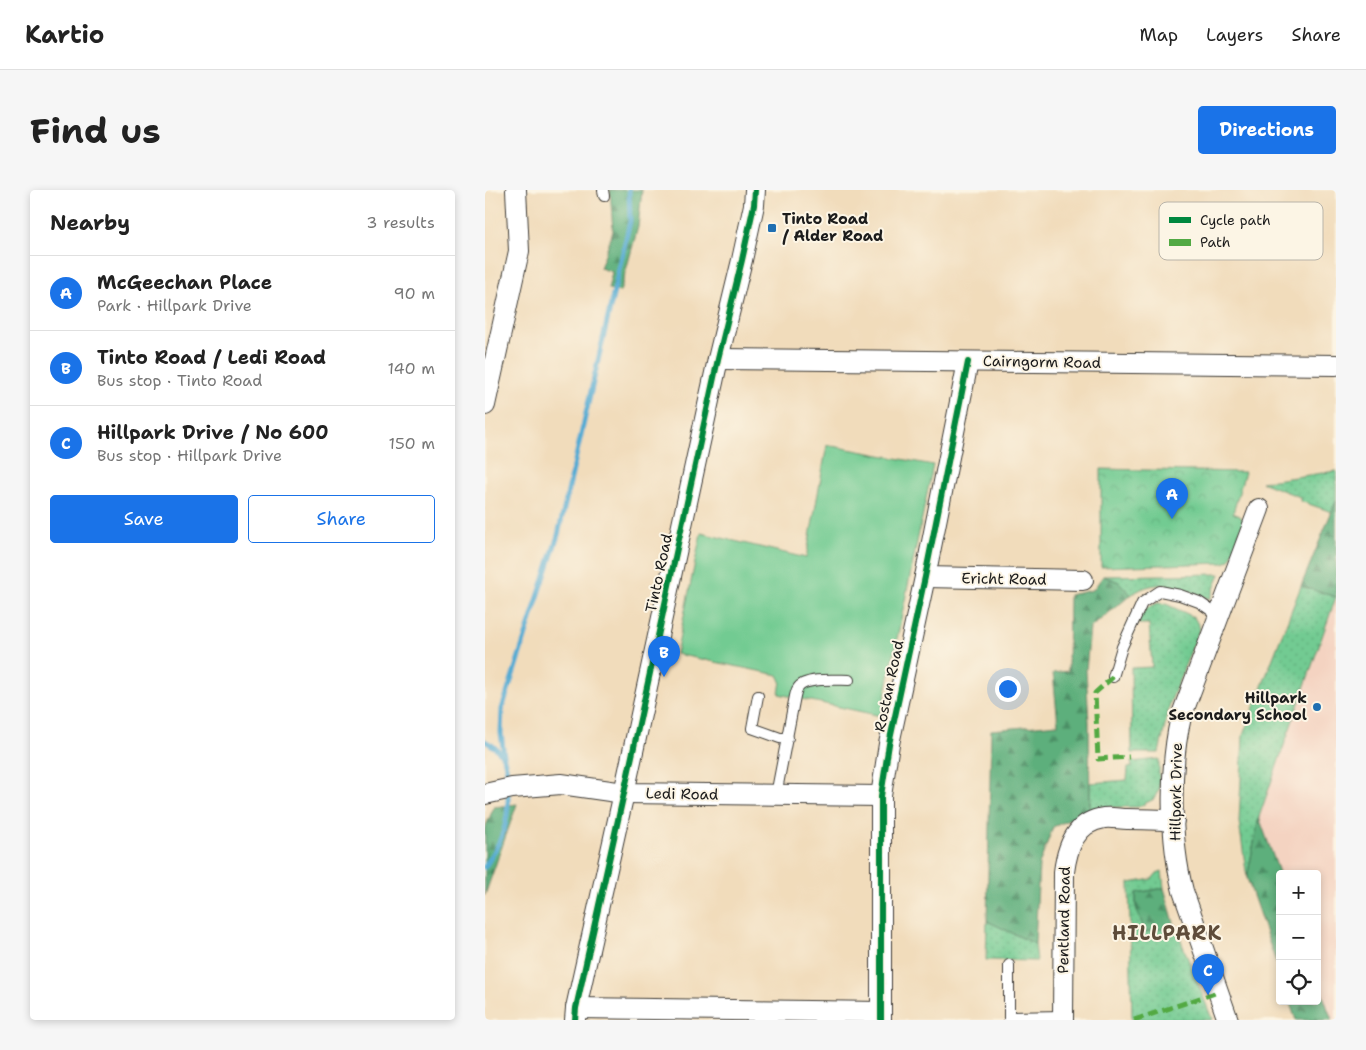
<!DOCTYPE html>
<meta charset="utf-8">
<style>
body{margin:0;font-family:"Shantell Sans",sans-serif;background:#f6f6f6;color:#222}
.controls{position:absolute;right:15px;bottom:15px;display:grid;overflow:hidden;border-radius:5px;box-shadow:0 2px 8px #0003}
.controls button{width:45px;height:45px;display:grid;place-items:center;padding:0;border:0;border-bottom:1px solid #e0e0e0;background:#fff;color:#222;font:25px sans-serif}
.you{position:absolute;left:522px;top:498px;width:18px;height:18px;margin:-12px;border:4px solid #fff;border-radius:50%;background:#1a73e8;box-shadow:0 0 0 8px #1a73e833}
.badge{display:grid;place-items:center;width:32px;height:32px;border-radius:50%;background:#1a73e8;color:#fff;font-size:16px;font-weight:700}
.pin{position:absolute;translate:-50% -41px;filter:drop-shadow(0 1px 2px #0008)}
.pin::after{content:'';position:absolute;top:26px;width:18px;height:15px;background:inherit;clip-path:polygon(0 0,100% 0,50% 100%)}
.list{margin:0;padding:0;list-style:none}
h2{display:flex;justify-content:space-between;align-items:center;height:65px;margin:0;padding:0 20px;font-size:21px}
h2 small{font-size:16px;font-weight:400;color:#767676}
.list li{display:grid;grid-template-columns:32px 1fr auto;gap:15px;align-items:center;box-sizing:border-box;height:75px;padding:0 20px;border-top:1px solid #e0e0e0}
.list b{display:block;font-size:19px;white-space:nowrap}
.list p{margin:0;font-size:16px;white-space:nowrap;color:#767676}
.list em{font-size:16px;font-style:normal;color:#767676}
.actions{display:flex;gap:10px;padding:15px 20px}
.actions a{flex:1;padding:11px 0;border:1px solid #1a73e8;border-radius:5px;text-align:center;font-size:18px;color:#1a73e8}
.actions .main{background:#1a73e8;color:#fff}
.icon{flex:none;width:28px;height:28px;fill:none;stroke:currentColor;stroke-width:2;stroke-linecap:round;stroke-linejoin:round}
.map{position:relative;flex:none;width:851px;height:830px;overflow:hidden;border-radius:5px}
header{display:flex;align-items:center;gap:30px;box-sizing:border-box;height:70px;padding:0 25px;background:#fff;border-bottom:1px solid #e0e0e0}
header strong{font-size:24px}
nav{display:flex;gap:28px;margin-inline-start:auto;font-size:18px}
.intro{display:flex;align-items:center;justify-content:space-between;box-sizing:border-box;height:120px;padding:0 30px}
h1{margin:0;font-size:35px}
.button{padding:12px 22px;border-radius:5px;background:#1a73e8;color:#fff;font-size:18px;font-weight:700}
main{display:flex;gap:30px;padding:0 30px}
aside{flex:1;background:#fff;border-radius:5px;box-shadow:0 2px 8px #0003}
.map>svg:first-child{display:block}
.built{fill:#f4d3c1}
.grass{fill:url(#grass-dots);stroke:#477457}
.forest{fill:url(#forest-firs);stroke:#3c664c}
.park{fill:url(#park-crowns);stroke:#477457}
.pitch{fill:#72cb92;stroke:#477457}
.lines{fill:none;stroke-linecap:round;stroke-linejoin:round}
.stream{stroke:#57acd3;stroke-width:5}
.lane-casing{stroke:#3c3934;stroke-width:12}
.street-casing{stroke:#3c3934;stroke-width:22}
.lane{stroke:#fff;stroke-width:10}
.street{stroke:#fff;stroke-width:20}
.quiet{stroke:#52a943;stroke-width:5;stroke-dasharray:10 5;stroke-linecap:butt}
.cycleway-casing{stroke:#fcf5e5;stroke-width:9}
.cycleway{stroke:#00873e;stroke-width:6}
.poi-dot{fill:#1f6fb2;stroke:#fcf5e5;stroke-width:2}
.labels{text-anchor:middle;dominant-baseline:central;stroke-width:4;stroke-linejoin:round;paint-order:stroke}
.poi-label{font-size:15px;font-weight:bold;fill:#1c1c1c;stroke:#fcf5e5;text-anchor:start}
.street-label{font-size:15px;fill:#1c1c1c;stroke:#fcf5e5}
.district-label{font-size:20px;font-weight:bold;letter-spacing:1px;fill:#5e4c3a;stroke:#fcf5e5}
.key{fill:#fcf5e5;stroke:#b9b4a9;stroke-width:1}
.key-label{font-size:14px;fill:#1c1c1c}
</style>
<header>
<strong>Kartio</strong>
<nav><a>Map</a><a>Layers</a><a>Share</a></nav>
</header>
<div class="intro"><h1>Find us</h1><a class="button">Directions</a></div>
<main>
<aside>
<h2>Nearby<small>3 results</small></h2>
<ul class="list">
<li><span class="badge">A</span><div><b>McGeechan Place</b><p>Park · Hillpark Drive</p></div><em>90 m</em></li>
<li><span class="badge">B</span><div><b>Tinto Road / Ledi Road</b><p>Bus stop · Tinto Road</p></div><em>140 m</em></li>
<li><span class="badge">C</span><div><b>Hillpark Drive / No 600</b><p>Bus stop · Hillpark Drive</p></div><em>150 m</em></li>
</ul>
<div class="actions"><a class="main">Save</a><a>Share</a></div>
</aside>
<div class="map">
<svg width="851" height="830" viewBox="0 0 851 830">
<defs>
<pattern id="grass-dots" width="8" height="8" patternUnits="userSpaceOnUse" patternTransform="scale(1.25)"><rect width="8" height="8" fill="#72cb92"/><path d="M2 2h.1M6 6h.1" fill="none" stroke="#62ae7d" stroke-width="1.8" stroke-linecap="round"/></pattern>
<pattern id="forest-firs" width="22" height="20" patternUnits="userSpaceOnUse" patternTransform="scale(1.25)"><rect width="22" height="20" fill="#5daf7c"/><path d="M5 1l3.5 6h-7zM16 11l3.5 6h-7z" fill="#4c8e65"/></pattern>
<pattern id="park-crowns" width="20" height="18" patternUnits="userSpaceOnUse" patternTransform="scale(1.25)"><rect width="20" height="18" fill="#72cb92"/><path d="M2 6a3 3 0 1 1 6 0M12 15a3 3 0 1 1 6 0" fill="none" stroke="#62ae7d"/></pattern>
</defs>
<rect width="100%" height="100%" fill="#fcf5e5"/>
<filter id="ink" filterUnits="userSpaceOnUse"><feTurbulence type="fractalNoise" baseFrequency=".02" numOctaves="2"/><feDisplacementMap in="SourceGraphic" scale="10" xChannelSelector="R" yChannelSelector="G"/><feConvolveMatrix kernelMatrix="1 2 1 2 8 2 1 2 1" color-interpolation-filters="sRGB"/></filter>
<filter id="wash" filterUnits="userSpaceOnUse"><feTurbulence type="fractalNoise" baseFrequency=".0096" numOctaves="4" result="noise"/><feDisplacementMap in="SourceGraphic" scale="20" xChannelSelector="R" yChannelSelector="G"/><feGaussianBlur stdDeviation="1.12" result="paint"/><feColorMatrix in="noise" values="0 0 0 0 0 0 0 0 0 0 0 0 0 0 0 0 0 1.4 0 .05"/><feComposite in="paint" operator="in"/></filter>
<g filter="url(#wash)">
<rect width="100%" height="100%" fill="#f1dcbb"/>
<polygon class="built" points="851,407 851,830 847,830 832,789 832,684 795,684 795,685 774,627"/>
<g class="grass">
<polygon points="851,281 851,311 847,322 815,311 815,307 776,292"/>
<path d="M 735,384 L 725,409 C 695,399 675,385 646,405 L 634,392 L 618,386 Z"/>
<polygon points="816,396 851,407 774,627 762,688 754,632 758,545"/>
<path d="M 673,413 L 681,414 L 709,427 L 715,438 L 685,513 L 674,563 L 647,563 L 646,478 L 667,477 L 664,434 L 653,434 C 656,422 661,417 673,413 Z"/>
<polygon points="674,569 674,599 669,609 653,617 617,617 605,621 605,593 642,590 643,578 647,577 646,572"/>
<polygon points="677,681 679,698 651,703 651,717 660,741 690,736 727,829 725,830 647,830 644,693 667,689 672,683"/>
<polygon points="502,731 550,754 552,771 501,770"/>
</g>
<g class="forest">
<polygon points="125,0 157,0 153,37 135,102 123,99 127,82 115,78 128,41"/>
<polygon points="851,311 851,407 816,396"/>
<polygon points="618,386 634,392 646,405 605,438 601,480 604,532 605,621 568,637 554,675 550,754 502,731 506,540 573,534 568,483 583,481 584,405 608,400"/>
<polygon points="32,614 0,705 0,638 9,617"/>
<polygon points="774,627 795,685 795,784 762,688"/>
<polygon points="679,698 690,736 660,742 651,717 651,703"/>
<polygon points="832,789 847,830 811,830 804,811 832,811"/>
</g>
<polygon class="park" points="616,279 760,282 748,323 755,326 759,331 745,370 739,373 616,377"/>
<polygon class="pitch" points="342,255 448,275 396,526 294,504 296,491 293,485 191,464 216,343 321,368"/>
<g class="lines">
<g class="stream">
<path d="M 0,551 C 21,562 22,574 23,596"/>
<polyline points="19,566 16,543 17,519 73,345 145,31 144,0"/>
<path d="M 0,677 C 16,652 24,635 23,604"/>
</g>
</g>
</g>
<g filter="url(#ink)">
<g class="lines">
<defs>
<g id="lane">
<polyline points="118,0 119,6"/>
<polyline points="628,487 637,457 657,413 675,401 695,405 714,412 734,426"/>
<polyline points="273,506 267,538 295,548 303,548"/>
<path d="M 291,605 L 310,506 C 311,503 311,500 313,498 C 320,487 352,490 364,490"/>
<polyline points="524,775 524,830"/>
<polyline points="524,827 578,826"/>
</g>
<g id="street">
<polyline points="233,169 851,175"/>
<polyline points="0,215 34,61 31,0"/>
<polyline points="440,387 598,390"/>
<polyline points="0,604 27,598 76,594 139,603 396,606"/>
<polyline points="91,818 396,822"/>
<polyline points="90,830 91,818 139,603 233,169 257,70 269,15 270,0"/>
<polyline points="396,830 396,606 404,554 440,387 483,172"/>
<path d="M 578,830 L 579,682 C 582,658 590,632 619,628 C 626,627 635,629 642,629 C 658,629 673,630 689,630"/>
<path d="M 743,830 L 698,701 C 685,651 684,578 696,527 L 774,319"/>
</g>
</defs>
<use href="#lane" class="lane-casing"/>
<use href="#street" class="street-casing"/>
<use href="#lane" class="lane"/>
<use href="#street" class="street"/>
<g class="quiet">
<polyline points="628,487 610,503 613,569 644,567"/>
<polyline points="649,830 733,802"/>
</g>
<defs>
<g id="cycleway">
<polyline points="90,830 91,818 139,603 233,169 257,70 269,15 270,0"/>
<polyline points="396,830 396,606 404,554 440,387 483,172"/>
</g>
</defs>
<use href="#cycleway" class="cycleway-casing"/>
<use href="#cycleway" class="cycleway"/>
</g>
</g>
<g class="poi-dot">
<rect x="282" y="33" width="10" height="10" rx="2.5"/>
<circle cx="832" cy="517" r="5"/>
</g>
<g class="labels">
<g class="poi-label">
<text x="297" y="29">Tinto Road<tspan x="297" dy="17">/ Alder Road</tspan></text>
<text x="822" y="508" text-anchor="end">Hillpark<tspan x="822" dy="17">Secondary School</tspan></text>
</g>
<g class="street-label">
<text transform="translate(557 172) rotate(1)">Cairngorm Road</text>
<text transform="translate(174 383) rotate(-78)">Tinto Road</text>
<text transform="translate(519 389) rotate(1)">Ericht Road</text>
<text transform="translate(404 496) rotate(-78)">Rostan Road</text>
<text transform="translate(691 602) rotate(-89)">Hillpark Drive</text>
<text transform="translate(197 604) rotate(1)">Ledi Road</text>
<text transform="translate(579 730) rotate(-89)">Pentland Road</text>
</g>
<g class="district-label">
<text x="682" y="743">HILLPARK</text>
</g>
</g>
<rect x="674" y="12" width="164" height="58" rx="8" class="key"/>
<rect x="684" y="27" width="22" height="6" fill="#00873e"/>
<rect x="684" y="49" width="22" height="7" fill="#52a943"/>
<g class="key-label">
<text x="715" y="35">Cycle path</text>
<text x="715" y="57">Path</text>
</g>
</svg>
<div class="controls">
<button>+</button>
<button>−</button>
<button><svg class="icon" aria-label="locate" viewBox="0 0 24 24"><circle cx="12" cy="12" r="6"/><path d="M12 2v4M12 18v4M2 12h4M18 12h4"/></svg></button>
</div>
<div class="you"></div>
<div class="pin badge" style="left:687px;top:329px">A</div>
<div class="pin badge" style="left:179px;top:487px">B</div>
<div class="pin badge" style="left:723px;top:805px">C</div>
</div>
</main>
